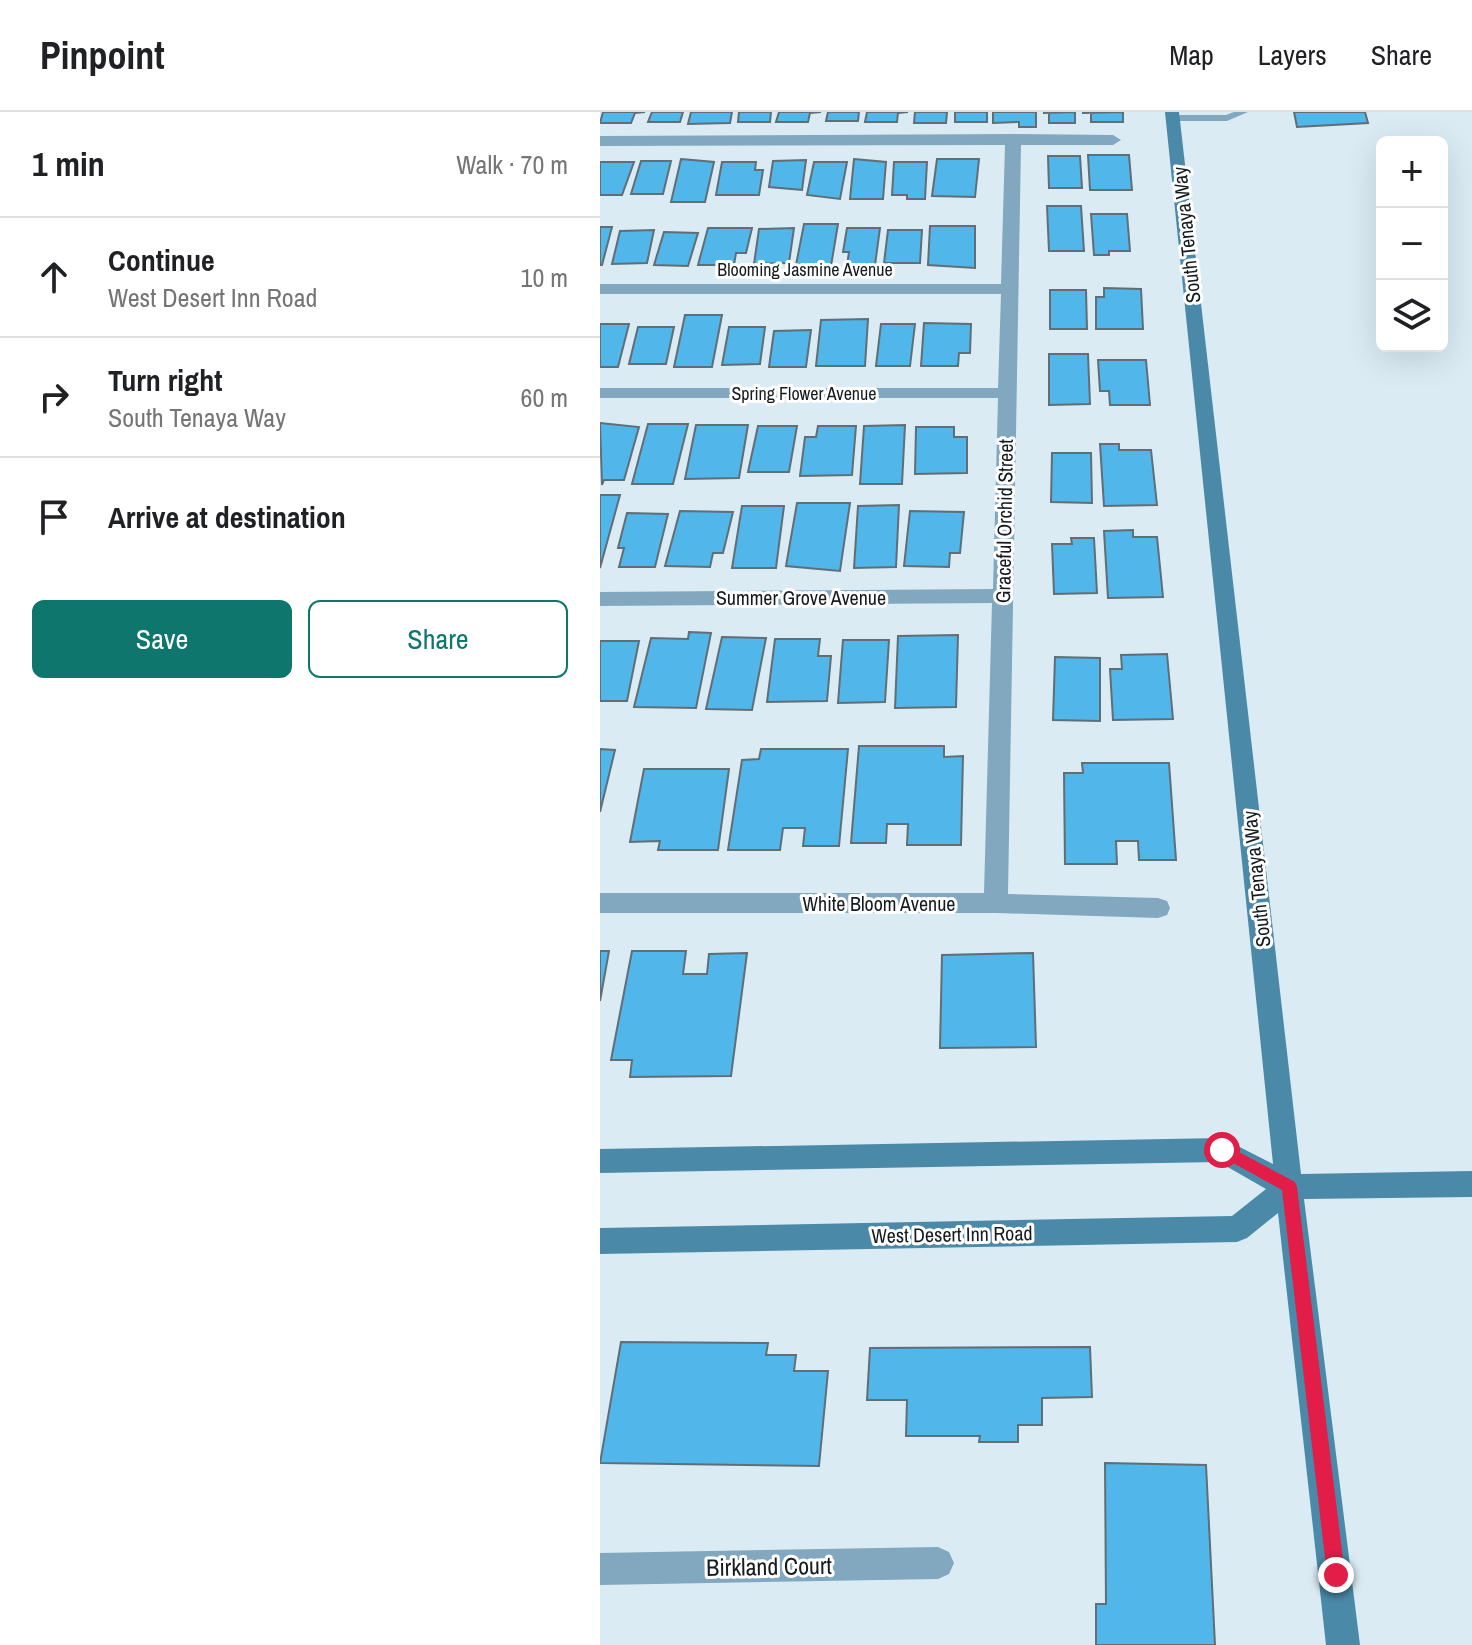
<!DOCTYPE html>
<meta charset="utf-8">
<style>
body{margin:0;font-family:"Archivo Narrow",sans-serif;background:#f2f2f2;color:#202124}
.controls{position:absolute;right:24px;top:24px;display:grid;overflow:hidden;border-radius:12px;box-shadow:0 8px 32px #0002}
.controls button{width:72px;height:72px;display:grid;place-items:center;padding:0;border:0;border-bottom:2px solid #e0e0e0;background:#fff;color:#202124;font:40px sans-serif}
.stop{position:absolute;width:24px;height:24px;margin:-18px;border:6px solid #e11d48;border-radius:50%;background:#fff}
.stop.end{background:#e11d48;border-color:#fff;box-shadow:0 2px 8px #0008}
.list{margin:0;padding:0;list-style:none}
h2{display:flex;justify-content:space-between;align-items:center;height:104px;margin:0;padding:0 32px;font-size:34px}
h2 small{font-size:26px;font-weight:400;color:#757577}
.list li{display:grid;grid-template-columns:52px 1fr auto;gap:24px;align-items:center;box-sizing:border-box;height:120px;padding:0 32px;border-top:2px solid #e0e0e0}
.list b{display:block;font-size:30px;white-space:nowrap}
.list p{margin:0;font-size:26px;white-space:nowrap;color:#757577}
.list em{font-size:26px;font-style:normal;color:#757577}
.actions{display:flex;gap:16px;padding:24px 32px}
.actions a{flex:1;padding:18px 0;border:2px solid #0f766e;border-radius:12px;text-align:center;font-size:28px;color:#0f766e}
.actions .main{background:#0f766e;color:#fff}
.icon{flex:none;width:44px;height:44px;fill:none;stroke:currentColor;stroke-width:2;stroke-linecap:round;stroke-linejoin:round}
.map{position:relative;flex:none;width:872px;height:1533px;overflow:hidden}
header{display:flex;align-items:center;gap:48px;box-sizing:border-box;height:112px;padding:0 40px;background:#fff;border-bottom:2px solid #e0e0e0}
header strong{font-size:38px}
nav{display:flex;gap:44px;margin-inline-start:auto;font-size:28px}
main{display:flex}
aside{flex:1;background:#fff}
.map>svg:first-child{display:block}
.building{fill:#51b6e9;stroke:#606e76;stroke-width:2}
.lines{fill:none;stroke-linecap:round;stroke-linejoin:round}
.lane{fill:#81a8bf;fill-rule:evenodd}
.street{fill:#81a8bf;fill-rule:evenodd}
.secondary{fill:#4b89a9;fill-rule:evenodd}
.route{fill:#e11d48}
.labels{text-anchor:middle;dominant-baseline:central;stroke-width:6;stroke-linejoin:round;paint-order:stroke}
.far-street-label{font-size:18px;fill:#151b1e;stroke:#fff}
.street-label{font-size:20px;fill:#151b1e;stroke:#fff}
.near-street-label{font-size:24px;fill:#151b1e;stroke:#fff}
</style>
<header>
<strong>Pinpoint</strong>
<nav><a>Map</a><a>Layers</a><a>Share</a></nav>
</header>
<main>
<aside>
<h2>1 min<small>Walk · 70 m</small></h2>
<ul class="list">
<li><svg class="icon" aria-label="ahead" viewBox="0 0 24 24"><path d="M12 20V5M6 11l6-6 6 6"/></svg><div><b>Continue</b><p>West Desert Inn Road</p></div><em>10 m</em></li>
<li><svg class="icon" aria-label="right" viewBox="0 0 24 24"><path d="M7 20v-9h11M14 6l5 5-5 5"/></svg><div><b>Turn right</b><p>South Tenaya Way</p></div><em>60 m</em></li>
<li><svg class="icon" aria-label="arrive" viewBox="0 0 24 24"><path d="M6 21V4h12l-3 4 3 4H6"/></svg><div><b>Arrive at destination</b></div></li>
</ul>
<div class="actions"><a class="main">Save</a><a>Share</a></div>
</aside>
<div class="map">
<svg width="872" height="1533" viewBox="0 0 872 1533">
<rect width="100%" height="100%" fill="#daebf4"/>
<g class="building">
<polygon points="3,0 45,0 35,1 31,11 0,11"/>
<polygon points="52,0 83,0 80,10 48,10"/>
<polygon points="91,0 132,0 130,11 88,12"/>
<polygon points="139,0 171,0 170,10 138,10"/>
<polygon points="179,0 221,0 210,1 208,10 176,10"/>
<polygon points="228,0 259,0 258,9 226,9"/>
<polygon points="267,0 308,0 298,1 297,10 265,10"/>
<polygon points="315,0 347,0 346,11 314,11"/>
<rect x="355" y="0" width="32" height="10"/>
<polygon points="393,0 436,0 436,15 419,15 419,10 393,11"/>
<polygon points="475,0 475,11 449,11 449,1 443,1"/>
<polygon points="523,0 523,10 491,10 491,1 482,1"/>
<polygon points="694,0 765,0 768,11 697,15"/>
<polygon points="488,43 529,43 532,78 490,78"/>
<polygon points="448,44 480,44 482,76 449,76"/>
<polygon points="81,47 114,50 105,90 71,90"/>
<polygon points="254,47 286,50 283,87 250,87"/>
<polygon points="337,47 379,47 375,85 332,84"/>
<polygon points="206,48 202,78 169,75 173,49"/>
<polygon points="41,49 71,49 63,82 31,82"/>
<polygon points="0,50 34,50 22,83 0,83"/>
<polygon points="122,50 156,50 155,58 163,58 159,83 116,83"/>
<polygon points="214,50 247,50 240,87 207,83"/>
<polygon points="294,50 327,50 325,87 307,87 307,83 292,83"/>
<polygon points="447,94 481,94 484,139 449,139"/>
<polygon points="491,102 527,102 530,139 509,139 509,143 494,143"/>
<polygon points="204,112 238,112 231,154 196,153"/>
<polygon points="330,114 375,114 375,156 328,153"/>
<polygon points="0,115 12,115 2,153 0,153"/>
<polygon points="108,116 152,116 146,141 136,141 134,153 98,153"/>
<polygon points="194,116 189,151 154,152 159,117"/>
<polygon points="247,116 280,116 275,153 247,153 249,140 243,140"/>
<polygon points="54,118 47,151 12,152 20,119"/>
<polygon points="288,118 322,118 320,151 284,151"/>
<polygon points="64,120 98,121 88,154 54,153"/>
<polygon points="504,176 541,177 543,217 496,217 496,185 504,185"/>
<polygon points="450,178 486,178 487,217 450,217"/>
<polygon points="85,203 122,203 112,255 74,255"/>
<polygon points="268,207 265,254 216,254 221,208"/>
<polygon points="324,211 371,212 370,241 359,241 358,254 321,254"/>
<polygon points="0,212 29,212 18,255 0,255"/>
<polygon points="281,212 315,212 310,254 276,254"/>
<polygon points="38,215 74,215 66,252 29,252"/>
<polygon points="129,215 165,215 160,252 122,253"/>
<polygon points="211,218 206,255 169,255 174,219"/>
<polygon points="449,242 488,242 490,292 449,293"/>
<polygon points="498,248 546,248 550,293 510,293 509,279 500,279"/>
<polygon points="0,311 39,315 24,368 4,368 2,373"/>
<polygon points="48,312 88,312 73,372 32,372"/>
<polygon points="96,313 148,313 139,366 85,367"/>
<polygon points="305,313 302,372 260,372 264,314"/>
<polygon points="158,314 197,314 189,360 148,360"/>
<polygon points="218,314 256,314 252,363 200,364 205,325 216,325"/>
<polygon points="316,315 354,315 354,325 367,325 367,361 315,362"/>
<polygon points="500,332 519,332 519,338 551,338 557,393 504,394"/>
<polygon points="452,341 491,341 492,391 451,390"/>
<polygon points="0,383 20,383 0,456"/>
<polygon points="197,391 250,391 240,459 186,454"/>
<polygon points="299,393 296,455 254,456 258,394"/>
<polygon points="142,394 184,394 176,456 132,456"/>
<polygon points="80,399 133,400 123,441 113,441 110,455 65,454"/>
<polygon points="310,399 364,400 360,441 350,441 349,455 304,454"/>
<polygon points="27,401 68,402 55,455 19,455 24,436 18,436"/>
<polygon points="533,418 533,425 557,425 563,485 508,486 504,419"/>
<polygon points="471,426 494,426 497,481 454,482 452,432 472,432"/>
<polygon points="89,520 111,521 96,596 34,595 51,526 88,527"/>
<polygon points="358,523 356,595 295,596 298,524"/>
<polygon points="122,525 166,526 152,598 106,597"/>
<polygon points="175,527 220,527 218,544 231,544 227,589 167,590"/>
<polygon points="243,528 289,528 285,590 238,591"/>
<polygon points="0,529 39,529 27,589 0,589"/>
<polygon points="567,542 573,607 513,608 510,557 522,557 521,543"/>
<polygon points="455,545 500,546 500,609 453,608"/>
<polygon points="259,634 344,634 344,645 363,644 361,733 307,733 308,712 287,712 286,731 251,731"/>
<polygon points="0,637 15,638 0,700"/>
<polygon points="161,637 248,637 239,734 203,734 205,716 183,716 180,738 128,738 142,648 159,647"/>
<polygon points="482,651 569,651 576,748 539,748 538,729 516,729 517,752 465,752 464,661 483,661"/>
<polygon points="44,657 129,657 118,738 58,738 60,729 30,730"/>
<polygon points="0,839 9,839 0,889"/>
<polygon points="32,839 86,839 83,862 107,862 109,842 147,841 131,964 30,965 32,948 11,948"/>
<polygon points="433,841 436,935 340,936 342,843"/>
<polygon points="21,1230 168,1231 166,1243 196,1243 194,1259 228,1259 219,1354 0,1351"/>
<polygon points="490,1235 492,1285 442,1286 442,1313 418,1313 418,1330 379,1330 380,1324 306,1324 307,1288 267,1288 270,1236"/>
<polygon points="505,1351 606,1353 615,1533 496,1533 496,1492 506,1492"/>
</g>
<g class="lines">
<polygon class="lane" points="634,0 648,0 627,9 573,9 568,6 573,3 626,3"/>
<g class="street">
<polygon points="413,22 513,23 521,28 513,33 421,33 408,782 558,786 567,789 570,796 567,803 558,806 396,801 0,801 0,781 384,781 392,491 0,494 0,480 393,477 398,286 0,286 0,276 398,276 401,182 0,182 0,172 401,172 405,33 0,34 0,24"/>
<polygon points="338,1435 349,1440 354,1451 349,1462 338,1467 0,1473 0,1441"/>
</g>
<polygon class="secondary" points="565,0 579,0 701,1062 872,1059 872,1085 704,1087 760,1533 726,1533 678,1101 647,1126 637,1130 0,1142 0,1116 632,1104 666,1077 619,1050 0,1061 0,1037 622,1026 673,1052"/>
</g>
<polygon class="route" points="622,1031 695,1070 697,1075 745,1463 742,1469 736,1472 730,1469 727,1463 682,1078 617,1042 617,1033"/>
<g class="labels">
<g class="far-street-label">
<text x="205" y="157">Blooming Jasmine Avenue</text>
<text x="204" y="281">Spring Flower Avenue</text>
</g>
<g class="street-label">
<text transform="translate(586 123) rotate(-96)">South Tenaya Way</text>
<text transform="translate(404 409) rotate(-89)">Graceful Orchid Street</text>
<text x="201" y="485">Summer Grove Avenue</text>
<text transform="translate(656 767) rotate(-96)">South Tenaya Way</text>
<text x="279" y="791">White Bloom Avenue</text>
<text transform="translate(352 1122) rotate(-1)">West Desert Inn Road</text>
</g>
<g class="near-street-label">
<text transform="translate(169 1454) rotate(-1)">Birkland Court</text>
</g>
</g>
</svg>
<div class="controls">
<button>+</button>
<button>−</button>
<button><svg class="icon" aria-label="layers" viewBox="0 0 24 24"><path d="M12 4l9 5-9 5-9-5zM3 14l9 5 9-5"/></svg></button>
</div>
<div class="stop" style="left:622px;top:1038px"></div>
<div class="stop end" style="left:736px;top:1463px"></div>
</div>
</main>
